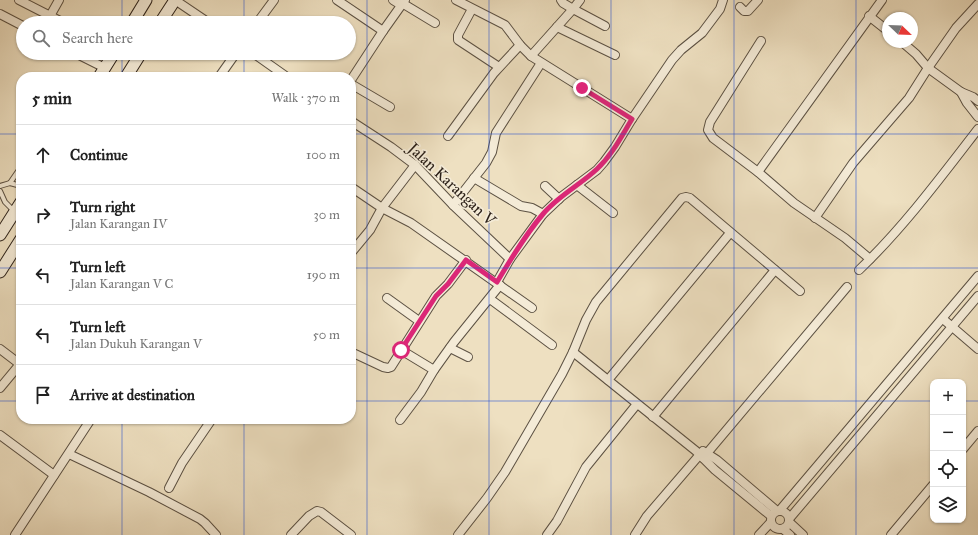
<!DOCTYPE html>
<meta charset="utf-8">
<style>
body{margin:0;font-family:"IM FELL Great Primer",serif;background:#f2f2f2;color:#222}
.controls{position:absolute;right:12px;bottom:12px;display:grid;overflow:hidden;border-radius:8px;box-shadow:0 1px 3px #0004}
.controls button{width:36px;height:36px;display:grid;place-items:center;padding:0;border:0;border-bottom:1px solid #e0e0e0;background:#fff;color:#222;font:20px sans-serif}
.compass{position:absolute;left:882px;top:12px;width:36px;height:36px;border-radius:50%;background:#fff;box-shadow:0 1px 3px #0004;rotate:113deg}
.stop{position:absolute;width:12px;height:12px;margin:-9px;border:3px solid #db2777;border-radius:50%;background:#fff}
.stop.end{background:#db2777;border-color:#fff;box-shadow:0 1px 4px #0008}
.list{margin:0;padding:0;list-style:none}
h2{display:flex;justify-content:space-between;align-items:center;height:52px;margin:0;padding:0 16px;font-size:17px}
h2 small{font-size:13px;font-weight:400;color:#767676}
.list li{display:grid;grid-template-columns:26px 1fr auto;gap:12px;align-items:center;box-sizing:border-box;height:60px;padding:0 16px;border-top:1px solid #e0e0e0}
.list b{display:block;font-size:15px;white-space:nowrap}
.list p{margin:0;font-size:13px;white-space:nowrap;color:#767676}
.list em{font-size:13px;font-style:normal;color:#767676}
.icon{flex:none;width:22px;height:22px;fill:none;stroke:currentColor;stroke-width:2;stroke-linecap:round;stroke-linejoin:round}
.map{position:relative;flex:none;width:978px;height:535px;overflow:hidden}
.search{position:absolute;background:#fff;box-shadow:0 1px 3px #0004;left:16px;top:16px;width:340px;height:44px;display:flex;align-items:center;gap:10px;box-sizing:border-box;padding:0 14px;border-radius:22px;color:#767676;font-size:15px}
.panel{position:absolute;background:#fff;box-shadow:0 1px 3px #0004;left:16px;top:72px;width:340px;height:352px;border-radius:16px}
.map>svg:first-child{display:block}
.lines{fill:none;stroke-linecap:round;stroke-linejoin:round}
.service-casing{stroke:#5c5143;stroke-width:6}
.minor-casing{stroke:#5c5143;stroke-width:10}
.secondary-casing{stroke:#2c2119;stroke-width:13}
.service{stroke:#f4ebd7;stroke-width:4}
.minor{stroke:#f4ebd7;stroke-width:8}
.secondary{stroke:#f4ebd7;stroke-width:11}
.route{stroke:#db2777;stroke-width:5}
.grid{fill:none;stroke:#1d4ed8;stroke-width:1;stroke-opacity:0.55}
.labels{text-anchor:middle;dominant-baseline:central;stroke-width:3.5;stroke-linejoin:round;paint-order:stroke}
.street-label{font-size:16px;fill:#2c2119;stroke:#f4ebd7}
</style>
<div class="map">
<svg width="978" height="535" viewBox="0 0 978 535">
<rect width="100%" height="100%" fill="#eee0c1"/>
<filter id="stains"><feTurbulence type="fractalNoise" baseFrequency=".005" numOctaves="4"/><feColorMatrix values="0 0 0 0 .2 0 0 0 0 .09 0 0 0 0 .02 0 0 0 .5 -.17"/></filter>
<radialGradient id="worn" r=".72"><stop offset=".6" stop-color="#630" stop-opacity="0"/><stop offset="1" stop-color="#630" stop-opacity=".3"/></radialGradient>
<g class="lines">
<defs>
<g id="service">
<polyline points="10,183 21,167"/>
<polyline points="0,186 10,183 21,186"/>
<polyline points="0,191 5,202 14,211"/>
</g>
<g id="minor">
<polyline points="19,0 64,23"/>
<polyline points="175,0 209,23"/>
<polyline points="337,0 383,31"/>
<polyline points="393,0 401,5"/>
<polyline points="456,0 505,25 520,45 531,56 632,119"/>
<polyline points="580,0 573,9 605,26"/>
<polyline points="402,3 435,23"/>
<polyline points="740,7 744,11 748,11 758,0"/>
<polyline points="472,9 458,35 458,40 499,67"/>
<polyline points="0,14 23,26"/>
<polyline points="50,16 59,0"/>
<polyline points="869,16 888,31"/>
<polyline points="257,23 274,0"/>
<polyline points="557,27 615,55"/>
<polyline points="761,41 710,122 708,130 713,138 758,172 794,203 845,238 870,259"/>
<polyline points="902,42 916,54 928,68 961,92"/>
<polyline points="75,53 105,68"/>
<polyline points="253,53 287,77"/>
<polyline points="531,56 573,9 563,3 561,0"/>
<polyline points="219,77 236,53"/>
<polyline points="351,80 383,31 405,0"/>
<polyline points="351,84 390,107"/>
<polyline points="978,101 973,97 961,92 967,103 978,117"/>
<polyline points="351,121 391,147 415,165 453,205 510,259"/>
<polyline points="448,136 494,73 520,45"/>
<polyline points="758,172 882,0"/>
<polyline points="474,178 521,206 532,208 543,214"/>
<polyline points="577,185 613,213"/>
<polyline points="545,186 559,199"/>
<polyline points="351,187 382,208 411,223 532,308"/>
<polyline points="453,205 486,163 492,152 496,133 541,63"/>
<polyline points="815,218 853,163 909,98 928,68 956,28 978,4"/>
<polyline points="351,253 370,230 382,208 415,165"/>
<path d="M 859,270 C 903,228 941,177 978,129"/>
<polyline points="497,282 510,259 543,214 561,197 597,170 604,162 615,147 632,119 672,60 681,50 702,33 720,9 723,0"/>
<polyline points="387,298 419,321"/>
<polyline points="490,299 552,345"/>
<polyline points="943,319 978,349"/>
<polyline points="450,348 468,357"/>
<polyline points="0,349 21,365"/>
<polyline points="401,350 434,370"/>
<polyline points="351,352 383,367 388,368 391,367 436,296 448,284 466,260"/>
<polyline points="573,352 696,451 715,470 771,516"/>
<polyline points="608,380 730,233"/>
<polyline points="0,388 20,364"/>
<polyline points="653,417 775,270"/>
<polyline points="400,420 421,392 434,370 454,342 500,285"/>
<polyline points="0,435 54,475"/>
<polyline points="963,449 978,431"/>
<polyline points="703,451 717,460 777,511"/>
<polyline points="69,454 149,492 200,519 205,523 216,535"/>
<polyline points="703,458 847,287"/>
<polyline points="169,488 182,463 212,419"/>
<polyline points="780,510 978,276"/>
<circle cx="780" cy="520" r="9"/>
<polyline points="789,519 978,296"/>
<polyline points="789,522 803,535"/>
<polyline points="783,529 790,535"/>
<polyline points="15,535 91,419"/>
<polyline points="291,535 309,516 317,511 321,512 351,535"/>
<polyline points="458,535 487,498 505,472 562,374 573,352 586,320 596,302 682,198 686,197 690,198 800,291"/>
<polyline points="547,535 557,521 586,467 637,404"/>
<polyline points="635,535 647,516 702,452"/>
<polyline points="759,535 771,522"/>
<polyline points="891,535 933,485"/>
</g>
<g id="secondary">
<polyline points="132,23 146,0"/>
<polyline points="160,23 175,0"/>
<polyline points="99,77 114,53"/>
<polyline points="126,77 141,53"/>
<polyline points="0,235 21,202"/>
<polyline points="0,272 21,239"/>
</g>
</defs>
<use href="#service" class="service-casing"/>
<use href="#minor" class="minor-casing"/>
<use href="#secondary" class="secondary-casing"/>
<use href="#service" class="service"/>
<use href="#minor" class="minor"/>
<use href="#secondary" class="secondary"/>
</g>
<g class="lines">
<path class="route" d="M 401,350 L 436,296 L 448,284 L 466,260 L 497,282 C 511,259 525,235 543,214 C 558,196 580,185 597,169 C 612,155 621,137 632,119 L 582,88"/>
</g>
<path class="grid" d="M 122,0 L 122,23M 244,0 L 244,23M 367,0 L 367,535M 489,0 L 489,535M 611,0 L 611,535M 734,0 L 734,535M 856,0 L 856,535M 122,53 L 122,77M 244,53 L 244,77M 0,134 L 21,134M 351,134 L 978,134M 0,268 L 21,268M 351,268 L 978,268M 0,401 L 21,401M 351,401 L 933,401M 963,401 L 978,401M 122,419 L 122,535M 244,419 L 244,535"/>
<g class="labels">
<g class="street-label">
<text transform="translate(452 184) rotate(43)">Jalan Karangan V</text>
</g>
</g>
<rect width="100%" height="100%" filter="url(#stains)"/>
<rect width="100%" height="100%" fill="url(#worn)"/>
</svg>
<div class="controls">
<button>+</button>
<button>−</button>
<button><svg class="icon" aria-label="locate" viewBox="0 0 24 24"><circle cx="12" cy="12" r="6"/><path d="M12 2v4M12 18v4M2 12h4M18 12h4"/></svg></button>
<button><svg class="icon" aria-label="layers" viewBox="0 0 24 24"><path d="M12 4l9 5-9 5-9-5zM3 14l9 5 9-5"/></svg></button>
</div>
<svg class="compass" viewBox="-18 -18 36 36"><path d="M0-13l5 13h-10z" fill="#e53935"/><path d="M0 13l5-13h-10z" fill="#767676"/></svg>
<div class="stop" style="left:401px;top:350px"></div>
<div class="stop end" style="left:582px;top:88px"></div>
<div class="search"><svg class="icon" aria-label="search" viewBox="0 0 24 24"><circle cx="10" cy="10" r="6"/><path d="M15 15l6 6"/></svg>Search here</div>
<section class="panel">
<h2>5 min<small>Walk · 370 m</small></h2>
<ul class="list">
<li><svg class="icon" aria-label="ahead" viewBox="0 0 24 24"><path d="M12 20V5M6 11l6-6 6 6"/></svg><div><b>Continue</b></div><em>100 m</em></li>
<li><svg class="icon" aria-label="right" viewBox="0 0 24 24"><path d="M7 20v-9h11M14 6l5 5-5 5"/></svg><div><b>Turn right</b><p>Jalan Karangan IV</p></div><em>30 m</em></li>
<li><svg class="icon" aria-label="left" viewBox="0 0 24 24"><path d="M17 20v-9H6M10 6l-5 5 5 5"/></svg><div><b>Turn left</b><p>Jalan Karangan V C</p></div><em>190 m</em></li>
<li><svg class="icon" aria-label="left" viewBox="0 0 24 24"><path d="M17 20v-9H6M10 6l-5 5 5 5"/></svg><div><b>Turn left</b><p>Jalan Dukuh Karangan V</p></div><em>50 m</em></li>
<li><svg class="icon" aria-label="arrive" viewBox="0 0 24 24"><path d="M6 21V4h12l-3 4 3 4H6"/></svg><div><b>Arrive at destination</b></div></li>
</ul>
</section>
</div>
